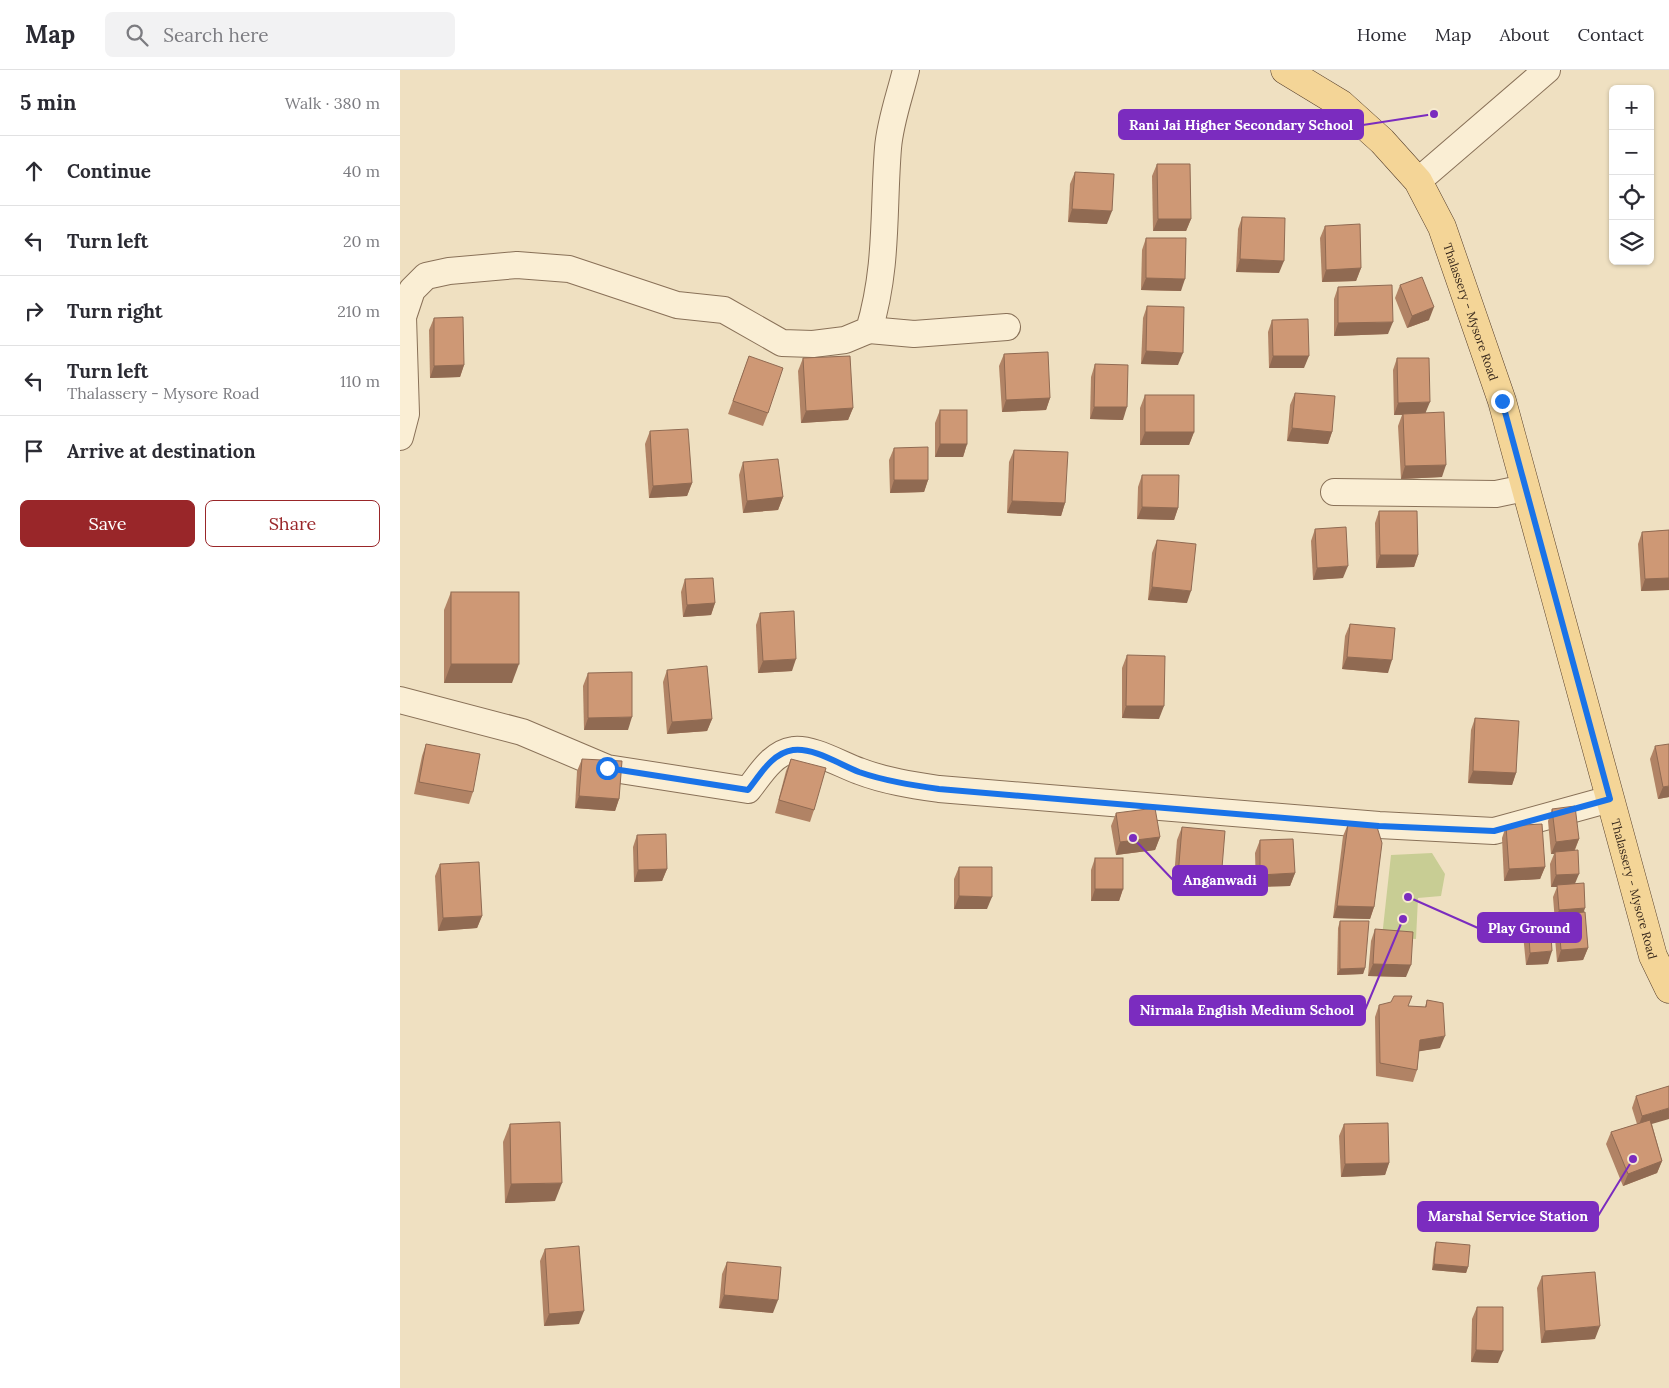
<!DOCTYPE html>
<meta charset="utf-8">
<style>
body{margin:0;font-family:Lora,serif;background:#f2f2f3;color:#2b2b33}
.controls{position:absolute;right:15px;top:15px;display:grid;overflow:hidden;border-radius:8px;box-shadow:0 1px 4px #0004}
.controls button{width:45px;height:45px;display:grid;place-items:center;padding:0;border:0;border-bottom:1px solid #e1e1e2;background:#fff;color:#2b2b33;font:25px sans-serif}
.stop{position:absolute;width:15px;height:15px;margin:-11px;border:4px solid #1a73e8;border-radius:50%;background:#fff}
.stop.end{background:#1a73e8;border-color:#fff;box-shadow:0 1px 5px #0008}
.list{margin:0;padding:0;list-style:none}
h2{display:flex;justify-content:space-between;align-items:center;height:65px;margin:0;padding:0 20px;font-size:21px}
h2 small{font-size:16px;font-weight:400;color:#7c7c81}
.list li{display:grid;grid-template-columns:32px 1fr auto;gap:15px;align-items:center;box-sizing:border-box;height:70px;padding:0 20px;border-top:1px solid #e1e1e2}
.list b{display:block;font-size:19px;white-space:nowrap}
.list p{margin:0;font-size:16px;white-space:nowrap;color:#7c7c81}
.list em{font-size:16px;font-style:normal;color:#7c7c81}
.actions{display:flex;gap:10px;padding:15px 20px}
.actions a{flex:1;padding:11px 0;border:1px solid #992629;border-radius:8px;text-align:center;font-size:18px;color:#992629}
.actions .main{background:#992629;color:#fff}
.icon{flex:none;width:28px;height:28px;fill:none;stroke:currentColor;stroke-width:2;stroke-linecap:round;stroke-linejoin:round}
.map{position:relative;flex:none;width:1269px;height:1318px;overflow:hidden}
header{display:flex;align-items:center;gap:30px;box-sizing:border-box;height:70px;padding:0 25px;background:#fff;border-bottom:1px solid #e1e1e2}
header strong{font-size:24px}
nav{display:flex;gap:28px;margin-inline-start:auto;font-size:18px}
.search{width:350px;height:45px;background:#f2f2f3;display:flex;align-items:center;gap:12px;box-sizing:border-box;padding:0 18px;border-radius:8px;color:#7c7c81;font-size:19px}
main{display:flex}
aside{flex:1;background:#fff}
.map>svg:first-child{display:block}
.green{fill:#c8cd94}
.lines{fill:none;stroke-linecap:round;stroke-linejoin:round}
.minor-casing{stroke:#897158;stroke-width:28}
.primary-casing{stroke:#563f2c;stroke-width:29}
.minor{stroke:#faeed4;stroke-width:26}
.primary{stroke:#f4d597;stroke-width:28}
.wall{fill:#b18365}
.shaded-wall{fill:#906a52}
.building{fill:#ce9875;stroke:#906a52}
.route{stroke:#1a73e8;stroke-width:6}
.labels{text-anchor:middle;dominant-baseline:central;stroke-width:4;stroke-linejoin:round;paint-order:stroke}
.street-label{font-size:12px;fill:#38291d;stroke:#f6ead0}
.leader{fill:none;stroke:#7b2cbf;stroke-width:2}
.callout-dot{fill:#7b2cbf;stroke:#f6ead0;stroke-width:2}
.callout{fill:#7b2cbf;stroke:#7b2cbf;stroke-width:2}
.callout-label{font-size:14px;text-anchor:middle;font-weight:bold;fill:#fff}
</style>
<header>
<strong>Map</strong>
<div class="search"><svg class="icon" aria-label="search" viewBox="0 0 24 24"><circle cx="10" cy="10" r="6"/><path d="M15 15l6 6"/></svg>Search here</div>
<nav><a>Home</a><a>Map</a><a>About</a><a>Contact</a></nav>
</header>
<main>
<aside>
<h2>5 min<small>Walk · 380 m</small></h2>
<ul class="list">
<li><svg class="icon" aria-label="ahead" viewBox="0 0 24 24"><path d="M12 20V5M6 11l6-6 6 6"/></svg><div><b>Continue</b></div><em>40 m</em></li>
<li><svg class="icon" aria-label="left" viewBox="0 0 24 24"><path d="M17 20v-9H6M10 6l-5 5 5 5"/></svg><div><b>Turn left</b></div><em>20 m</em></li>
<li><svg class="icon" aria-label="right" viewBox="0 0 24 24"><path d="M7 20v-9h11M14 6l5 5-5 5"/></svg><div><b>Turn right</b></div><em>210 m</em></li>
<li><svg class="icon" aria-label="left" viewBox="0 0 24 24"><path d="M17 20v-9H6M10 6l-5 5 5 5"/></svg><div><b>Turn left</b><p>Thalassery - Mysore Road</p></div><em>110 m</em></li>
<li><svg class="icon" aria-label="arrive" viewBox="0 0 24 24"><path d="M6 21V4h12l-3 4 3 4H6"/></svg><div><b>Arrive at destination</b></div></li>
</ul>
<div class="actions"><a class="main">Save</a><a>Share</a></div>
</aside>
<div class="map">
<svg width="1269" height="1318" viewBox="0 0 1269 1318">
<rect width="100%" height="100%" fill="#efe0c1"/>
<polygon class="green" points="1032,783 1045,804 1041,826 1018,828 1016,869 982,867 991,785"/>
<g class="lines">
<defs>
<g id="minor">
<polyline points="1018,111 1147,0"/>
<polyline points="469,260 514,264 607,257"/>
<path d="M 0,367 L 6,344 L 3,247 L 12,220 L 26,206 L 49,201 L 117,195 L 169,199 L 277,235 L 324,240 L 382,273 L 413,274 L 445,270 L 469,260 C 488,197 483,141 488,78 C 490,52 500,25 506,0"/>
<polyline points="934,422 1096,424 1125,418"/>
<path d="M 0,630 L 122,662 L 207,698 L 348,720 C 360,705 372,683 393,680 C 411,677 442,695 459,701 C 485,711 512,715 539,719 L 979,755 L 1094,761 L 1210,729"/>
</g>
<g id="primary">
<path id="s1" d="M 885,0 L 941,34 L 982,71 L 1018,111 L 1042,157 L 1102,331 L 1253,886 L 1269,919"/>
</g>
</defs>
<use href="#minor" class="minor-casing"/>
<use href="#primary" class="primary-casing"/>
<use href="#minor" class="minor"/>
<use href="#primary" class="primary"/>
</g>
<g class="wall">
<polygon points="757,94 791,149 786,161 753,161 752,106"/>
<polygon points="675,102 707,154 668,152 670,114"/>
<polygon points="842,147 879,203 836,202 838,159"/>
<polygon points="925,156 961,198 956,211 922,212 920,168"/>
<polygon points="746,168 781,221 741,220 742,180"/>
<polygon points="1000,215 1029,250 1007,258 995,228"/>
<polygon points="938,217 988,264 934,266 934,229"/>
<polygon points="747,236 778,295 741,294 743,248"/>
<polygon points="34,248 64,295 60,307 30,308 29,260"/>
<polygon points="872,250 904,298 869,298 868,262"/>
<polygon points="604,284 650,328 646,340 602,342 599,296"/>
<polygon points="349,286 368,343 363,356 328,344"/>
<polygon points="403,288 453,338 448,350 401,353 398,301"/>
<polygon points="997,288 1026,343 1042,407 1001,409 998,356 1002,345 994,345 993,300"/>
<polygon points="695,294 723,350 690,349 691,307"/>
<polygon points="895,323 932,362 928,374 887,371 890,335"/>
<polygon points="745,325 794,362 789,375 740,375 740,338"/>
<polygon points="540,340 567,374 563,387 535,387 535,353"/>
<polygon points="250,361 292,413 287,426 249,428 245,374"/>
<polygon points="494,378 528,410 524,422 490,423 489,390"/>
<polygon points="614,380 665,433 661,446 607,443 609,392"/>
<polygon points="343,392 383,427 378,440 343,443 339,405"/>
<polygon points="742,405 778,438 774,450 737,449 738,417"/>
<polygon points="979,441 1018,485 1014,497 976,498 975,453"/>
<polygon points="915,459 943,508 913,510 911,471"/>
<polygon points="1269,460 1269,520 1241,521 1238,474 1242,462"/>
<polygon points="757,470 787,533 748,530 752,483"/>
<polygon points="285,509 315,533 311,545 283,547 281,522"/>
<polygon points="51,522 112,613 44,613 44,540"/>
<polygon points="360,543 392,601 358,603 356,555"/>
<polygon points="950,554 988,603 942,599 945,566"/>
<polygon points="727,585 759,649 722,648 722,598"/>
<polygon points="267,600 312,649 307,661 267,664 263,612"/>
<polygon points="188,603 228,660 184,660 183,616"/>
<polygon points="1075,648 1116,703 1112,715 1068,713 1071,660"/>
<polygon points="26,674 73,722 69,734 14,724 22,686"/>
<polygon points="1255,676 1269,727 1258,729 1250,689"/>
<polygon points="182,689 219,729 215,741 175,738 177,701"/>
<polygon points="391,689 414,740 410,752 375,743 386,701"/>
<polygon points="1152,739 1179,769 1175,780 1175,814 1184,842 1188,878 1183,890 1157,892 1154,856 1155,852 1153,827 1157,817 1151,817 1150,794 1154,784 1151,784 1148,751"/>
<polygon points="716,743 760,767 755,780 716,785 711,756"/>
<polygon points="948,754 974,837 970,849 933,848 943,766"/>
<polygon points="1106,756 1145,797 1140,809 1104,811 1102,768"/>
<polygon points="782,757 816,822 773,819 777,770"/>
<polygon points="237,765 267,799 262,811 234,812 233,777"/>
<polygon points="860,770 895,803 890,816 856,817 855,783"/>
<polygon points="695,788 723,819 719,831 691,831 691,800"/>
<polygon points="40,794 82,846 77,858 38,861 35,806"/>
<polygon points="559,797 587,839 554,839 554,809"/>
<polygon points="940,851 965,898 963,904 937,905 938,858"/>
<polygon points="1128,851 1148,894 1126,895 1123,864"/>
<polygon points="975,859 1006,907 968,906 971,871"/>
<polygon points="1027,930 1040,978 1019,981 1017,1000 1013,1012 976,1006 975,947 979,935 1025,937"/>
<polygon points="1236,1026 1252,1054 1262,1091 1257,1103 1223,1116 1206,1074 1211,1062 1237,1054 1232,1038"/>
<polygon points="110,1054 155,1131 105,1133 103,1072"/>
<polygon points="944,1054 989,1093 985,1105 941,1107 939,1066"/>
<polygon points="1036,1172 1068,1197 1066,1203 1032,1200 1034,1179"/>
<polygon points="145,1179 179,1254 144,1256 140,1191"/>
<polygon points="327,1192 373,1243 319,1238 322,1204"/>
<polygon points="1142,1206 1195,1269 1141,1273 1137,1218"/>
<polygon points="1077,1237 1098,1293 1071,1292 1072,1249"/>
</g>
<g class="shaded-wall">
<polygon points="672,139 712,141 707,154 668,152"/>
<polygon points="758,149 791,149 786,161 753,161"/>
<polygon points="840,189 884,191 879,203 836,202"/>
<polygon points="961,198 956,211 922,212 926,200"/>
<polygon points="746,208 785,209 781,221 741,220"/>
<polygon points="1034,237 1029,250 1007,258 1012,246"/>
<polygon points="993,252 988,264 934,266 938,253"/>
<polygon points="746,281 783,283 778,295 741,294"/>
<polygon points="873,286 909,286 904,298 869,298"/>
<polygon points="64,295 60,307 30,308 34,296"/>
<polygon points="650,328 646,340 602,342 606,330"/>
<polygon points="1030,332 1025,344 994,345 998,333"/>
<polygon points="694,337 727,337 723,350 690,349"/>
<polygon points="453,338 448,350 401,353 406,341"/>
<polygon points="892,358 932,362 928,374 887,371"/>
<polygon points="745,362 794,362 789,375 740,375"/>
<polygon points="540,374 567,374 563,387 535,387"/>
<polygon points="1046,395 1042,407 1001,409 1005,396"/>
<polygon points="494,410 528,410 524,422 490,423"/>
<polygon points="292,413 287,426 249,428 253,416"/>
<polygon points="383,427 378,440 343,443 347,431"/>
<polygon points="612,431 665,433 661,446 607,443"/>
<polygon points="742,437 778,438 774,450 737,449"/>
<polygon points="980,485 1018,485 1014,497 976,498"/>
<polygon points="948,496 943,508 913,510 917,498"/>
<polygon points="1269,508 1269,520 1241,521 1245,509"/>
<polygon points="752,517 791,521 787,533 748,530"/>
<polygon points="315,533 311,545 283,547 287,535"/>
<polygon points="947,587 992,590 988,603 942,599"/>
<polygon points="396,589 392,601 358,603 363,591"/>
<polygon points="51,594 119,594 112,613 44,613"/>
<polygon points="726,636 764,636 759,649 722,648"/>
<polygon points="232,647 228,660 184,660 188,648"/>
<polygon points="312,649 307,661 267,664 272,652"/>
<polygon points="1073,701 1116,703 1112,715 1068,713"/>
<polygon points="1269,716 1269,727 1258,729 1263,717"/>
<polygon points="179,726 219,729 215,741 175,738"/>
<polygon points="760,767 755,780 716,785 720,772"/>
<polygon points="1179,769 1174,781 1155,782 1154,784 1151,784 1156,772"/>
<polygon points="1145,797 1140,809 1104,811 1109,799"/>
<polygon points="267,799 262,811 234,812 238,800"/>
<polygon points="895,803 890,816 856,817 860,805"/>
<polygon points="1179,804 1174,816 1157,815 1157,817 1151,817 1156,805"/>
<polygon points="778,806 821,810 816,822 773,819"/>
<polygon points="695,819 723,819 719,831 691,831"/>
<polygon points="559,826 592,827 587,839 554,839"/>
<polygon points="937,836 974,837 970,849 933,848"/>
<polygon points="1185,838 1181,851 1158,844 1154,852 1159,840"/>
<polygon points="82,846 77,858 38,861 43,848"/>
<polygon points="1188,878 1183,890 1157,892 1161,880"/>
<polygon points="1152,881 1148,894 1126,895 1130,883"/>
<polygon points="973,894 1011,895 1006,907 968,906"/>
<polygon points="965,898 963,904 937,905 940,899"/>
<polygon points="1045,966 1040,978 1015,982 1020,970"/>
<polygon points="1269,1038 1269,1049 1238,1058 1242,1046"/>
<polygon points="1262,1091 1257,1103 1223,1116 1228,1104"/>
<polygon points="989,1093 985,1105 941,1107 945,1094"/>
<polygon points="162,1113 155,1131 105,1133 111,1114"/>
<polygon points="1034,1194 1068,1197 1066,1203 1032,1200"/>
<polygon points="324,1225 378,1230 373,1243 319,1238"/>
<polygon points="184,1241 179,1254 144,1256 149,1244"/>
<polygon points="1200,1256 1195,1269 1141,1273 1145,1261"/>
<polygon points="1076,1280 1103,1281 1098,1293 1071,1292"/>
</g>
<g class="building">
<polygon points="757,94 790,94 791,149 758,149"/>
<polygon points="675,102 714,104 712,141 672,139"/>
<polygon points="842,147 885,148 884,191 840,189"/>
<polygon points="960,154 961,198 926,200 925,156"/>
<polygon points="746,168 786,168 785,209 746,208"/>
<polygon points="1022,207 1034,237 1012,246 1000,215"/>
<polygon points="992,215 993,252 938,253 938,217"/>
<polygon points="747,236 784,237 783,283 746,281"/>
<polygon points="63,247 64,295 34,296 34,248"/>
<polygon points="908,249 909,286 873,286 872,250"/>
<polygon points="648,282 650,328 606,330 604,284"/>
<polygon points="349,286 383,298 368,343 333,331"/>
<polygon points="450,286 453,338 406,341 403,288"/>
<polygon points="997,288 1029,288 1030,332 998,333"/>
<polygon points="695,294 728,295 727,337 694,337"/>
<polygon points="895,323 935,326 932,362 892,358"/>
<rect x="745" y="325" width="49" height="37"/>
<rect x="540" y="340" width="27" height="34"/>
<polygon points="1044,342 1046,395 1005,396 1003,344"/>
<polygon points="288,359 292,413 253,416 250,361"/>
<polygon points="528,377 528,410 494,410 494,378"/>
<polygon points="614,380 668,382 665,433 612,431"/>
<polygon points="378,389 383,427 347,431 343,392"/>
<polygon points="742,405 779,405 778,438 742,437"/>
<polygon points="979,441 1017,441 1018,485 980,485"/>
<polygon points="946,457 948,496 917,498 915,459"/>
<polygon points="1269,460 1269,508 1245,509 1242,462"/>
<polygon points="757,470 796,474 791,521 752,517"/>
<polygon points="313,508 315,533 287,535 285,509"/>
<rect x="51" y="522" width="68" height="72"/>
<polygon points="394,541 396,589 363,591 360,543"/>
<polygon points="950,554 995,558 992,590 947,587"/>
<polygon points="727,585 765,586 764,636 726,636"/>
<polygon points="307,596 312,649 272,652 267,600"/>
<polygon points="232,602 232,647 188,648 188,603"/>
<polygon points="1075,648 1119,651 1116,703 1073,701"/>
<polygon points="26,674 80,684 73,722 19,712"/>
<polygon points="1269,674 1269,716 1263,717 1255,676"/>
<polygon points="182,689 222,691 219,729 179,726"/>
<polygon points="391,689 426,698 414,740 379,730"/>
<polygon points="1175,736 1179,769 1156,772 1152,739"/>
<polygon points="755,738 760,767 720,772 716,743"/>
<polygon points="948,754 977,757 982,773 974,837 937,836"/>
<polygon points="1142,754 1145,797 1109,799 1106,756"/>
<polygon points="782,757 825,761 821,810 778,806"/>
<polygon points="266,764 267,799 238,800 237,765"/>
<polygon points="893,769 895,803 860,805 860,770"/>
<polygon points="1178,780 1179,804 1156,805 1155,782"/>
<rect x="695" y="788" width="28" height="31"/>
<polygon points="79,792 82,846 43,848 40,794"/>
<polygon points="559,797 592,797 592,827 559,826"/>
<polygon points="1184,813 1185,838 1159,840 1157,815"/>
<polygon points="1185,842 1188,878 1161,880 1158,844"/>
<polygon points="1150,850 1152,881 1130,883 1128,851"/>
<polygon points="940,851 969,851 965,898 940,899"/>
<polygon points="975,859 1013,862 1011,895 973,894"/>
<polygon points="994,926 1012,926 1008,936 1026,937 1027,930 1043,933 1045,966 1020,970 1017,1000 980,993 979,935 991,932"/>
<polygon points="1269,1016 1269,1038 1242,1046 1236,1026"/>
<polygon points="1250,1050 1262,1091 1228,1104 1211,1062"/>
<polygon points="160,1052 162,1113 111,1114 110,1054"/>
<polygon points="988,1053 989,1093 945,1094 944,1054"/>
<polygon points="1036,1172 1070,1175 1068,1197 1034,1194"/>
<polygon points="179,1176 184,1241 149,1244 145,1179"/>
<polygon points="327,1192 381,1197 378,1230 324,1225"/>
<polygon points="1195,1202 1200,1256 1145,1261 1142,1206"/>
<polygon points="1077,1237 1103,1237 1103,1281 1076,1280"/>
</g>
<g class="lines">
<path class="route" d="M 207,698 L 348,720 C 360,705 372,683 393,680 C 413,677 441,695 459,702 C 485,711 512,715 539,719 L 979,756 L 1094,761 L 1210,729 L 1102,331"/>
</g>
<g class="labels">
<g class="street-label">
<text stroke="none"><textPath href="#s1" startOffset="316">Thalassery - Mysore Road</textPath></text>
<text stroke="none"><textPath href="#s1" startOffset="916">Thalassery - Mysore Road</textPath></text>
</g>
</g>
<path class="leader" d="M1034 44L963 55M733 768L773 810M1008 827L1078 858M1003 849L965 940M1233 1089L1198 1146"/>
<g class="callout-dot">
<circle cx="1034" cy="44" r="5"/>
<circle cx="733" cy="768" r="5"/>
<circle cx="1008" cy="827" r="5"/>
<circle cx="1003" cy="849" r="5"/>
<circle cx="1233" cy="1089" r="5"/>
</g>
<g class="callout">
<rect x="719" y="40" width="244" height="29" rx="5"/>
<rect x="773" y="796" width="94" height="29" rx="5"/>
<rect x="1078" y="843" width="103" height="29" rx="5"/>
<rect x="730" y="926" width="235" height="29" rx="5"/>
<rect x="1018" y="1132" width="180" height="29" rx="5"/>
</g>
<g class="callout-label">
<text x="841" y="60">Rani Jai Higher Secondary School</text>
<text x="820" y="815">Anganwadi</text>
<text x="1129" y="863">Play Ground</text>
<text x="847" y="945">Nirmala English Medium School</text>
<text x="1108" y="1151">Marshal Service Station</text>
</g>
</svg>
<div class="controls">
<button>+</button>
<button>−</button>
<button><svg class="icon" aria-label="locate" viewBox="0 0 24 24"><circle cx="12" cy="12" r="6"/><path d="M12 2v4M12 18v4M2 12h4M18 12h4"/></svg></button>
<button><svg class="icon" aria-label="layers" viewBox="0 0 24 24"><path d="M12 4l9 5-9 5-9-5zM3 14l9 5 9-5"/></svg></button>
</div>
<div class="stop" style="left:207px;top:698px"></div>
<div class="stop end" style="left:1102px;top:331px"></div>
</div>
</main>
